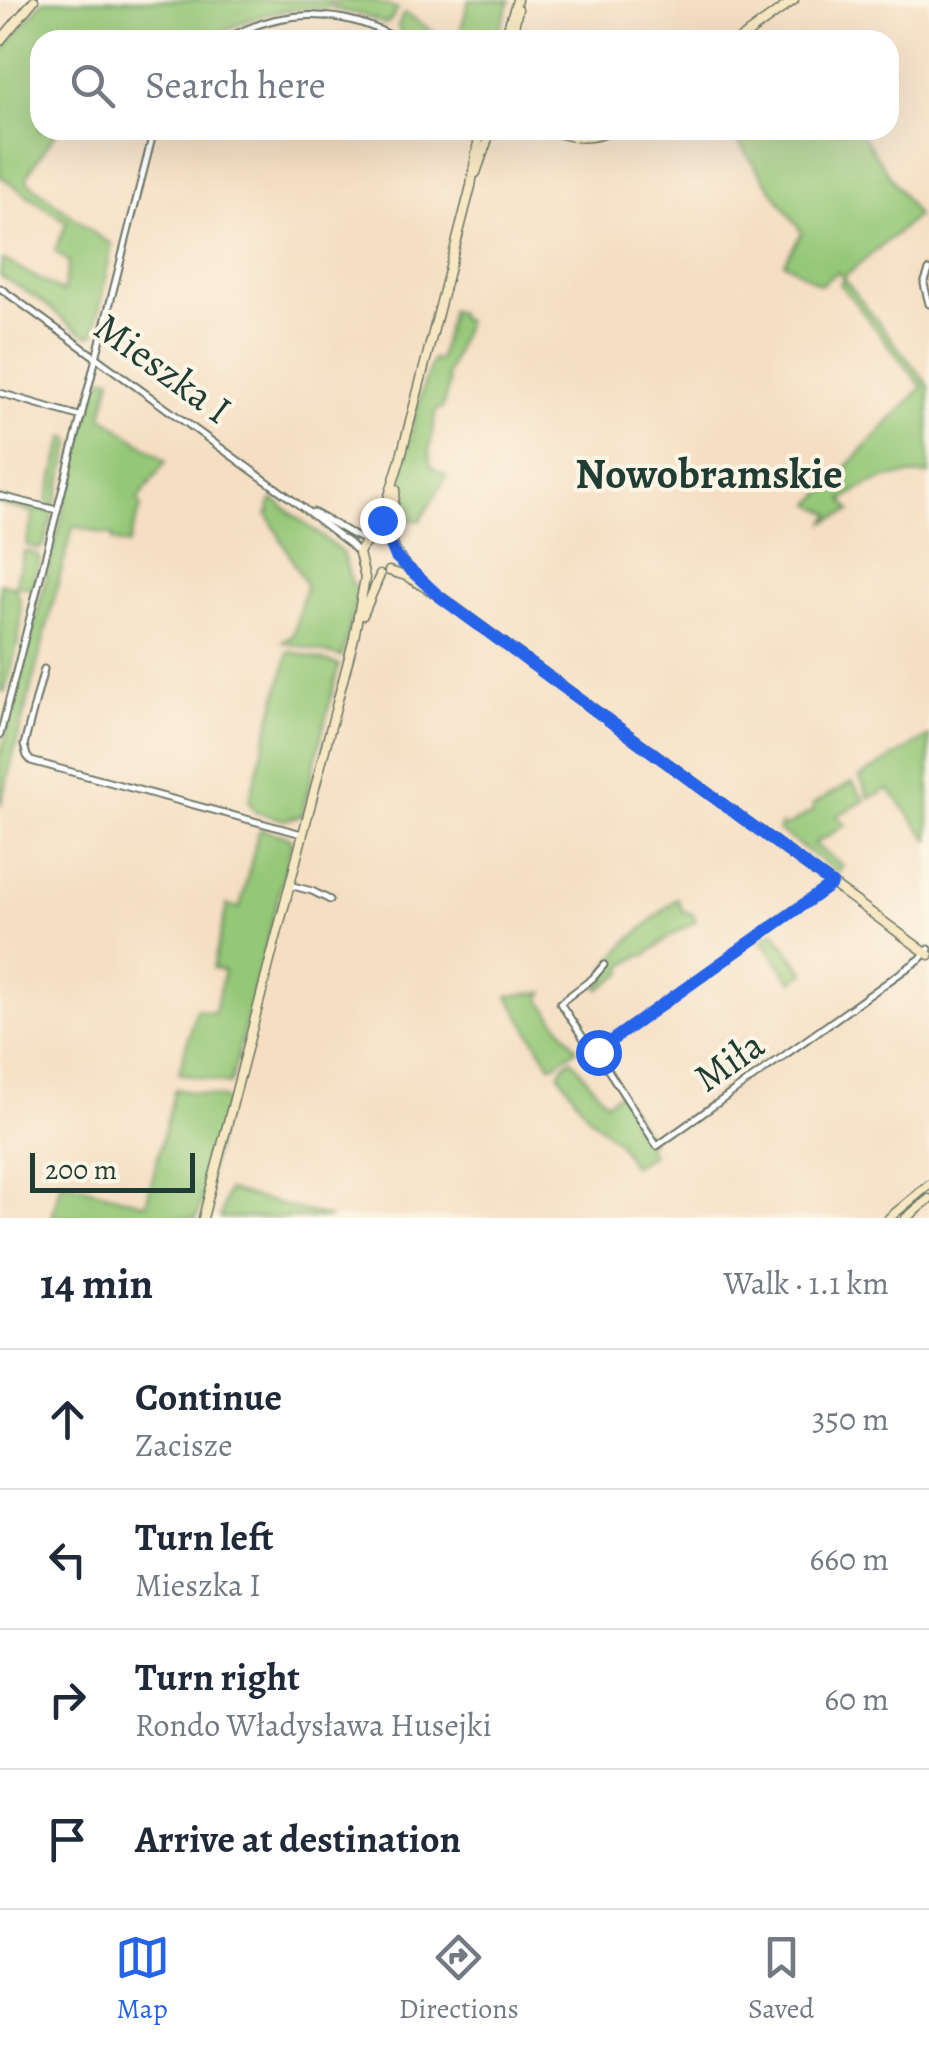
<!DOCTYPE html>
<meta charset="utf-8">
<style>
body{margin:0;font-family:Alegreya,serif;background:#f2f2f3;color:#1f2937}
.scale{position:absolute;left:30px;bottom:25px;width:165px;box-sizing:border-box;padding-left:10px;border:5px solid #1f3d34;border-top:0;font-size:28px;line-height:35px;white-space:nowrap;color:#1f3d34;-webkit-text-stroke:8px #fcf5e5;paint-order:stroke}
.stop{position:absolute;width:30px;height:30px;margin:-22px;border:8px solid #2563eb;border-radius:50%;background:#fff}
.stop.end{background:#2563eb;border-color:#fff;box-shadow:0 2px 10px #0008}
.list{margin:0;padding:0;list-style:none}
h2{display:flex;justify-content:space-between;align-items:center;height:130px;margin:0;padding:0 40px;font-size:42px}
h2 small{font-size:32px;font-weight:400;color:#747a83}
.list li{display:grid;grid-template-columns:65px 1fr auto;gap:30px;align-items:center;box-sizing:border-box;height:140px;padding:0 40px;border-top:2px solid #e0e1e3}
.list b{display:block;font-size:38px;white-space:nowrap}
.list p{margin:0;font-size:32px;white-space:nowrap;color:#747a83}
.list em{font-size:32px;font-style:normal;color:#747a83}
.icon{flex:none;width:55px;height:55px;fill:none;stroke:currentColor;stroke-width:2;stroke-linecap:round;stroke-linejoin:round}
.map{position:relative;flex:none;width:929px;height:1218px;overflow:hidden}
.search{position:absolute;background:#fff;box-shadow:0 10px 40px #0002;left:30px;right:30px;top:30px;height:110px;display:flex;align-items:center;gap:25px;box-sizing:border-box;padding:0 35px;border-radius:30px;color:#747a83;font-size:38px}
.sheet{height:690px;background:#fff}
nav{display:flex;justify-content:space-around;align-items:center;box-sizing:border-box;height:140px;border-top:2px solid #e0e1e3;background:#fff;font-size:28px;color:#747a83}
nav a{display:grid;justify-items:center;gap:5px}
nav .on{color:#2563eb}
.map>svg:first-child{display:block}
.green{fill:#94c777;stroke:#5a8256;stroke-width:2.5}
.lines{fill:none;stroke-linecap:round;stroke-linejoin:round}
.street-casing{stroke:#6a7566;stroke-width:9}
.secondary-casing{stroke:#6a7566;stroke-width:11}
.street{stroke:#fff;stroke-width:5}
.secondary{stroke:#f7e8c3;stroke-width:8}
.route{stroke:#2563eb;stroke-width:12}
.labels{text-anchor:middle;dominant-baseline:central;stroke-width:8;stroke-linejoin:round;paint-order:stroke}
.street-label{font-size:40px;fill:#1f3d34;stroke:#fcf5e5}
.neighbourhood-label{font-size:42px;font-weight:bold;fill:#1f3d34;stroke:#fcf5e5}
</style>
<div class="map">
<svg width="929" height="1218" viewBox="0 0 929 1218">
<rect width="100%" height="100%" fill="#fcf5e5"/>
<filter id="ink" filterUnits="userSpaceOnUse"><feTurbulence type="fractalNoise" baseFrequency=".01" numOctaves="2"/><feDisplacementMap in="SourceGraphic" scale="20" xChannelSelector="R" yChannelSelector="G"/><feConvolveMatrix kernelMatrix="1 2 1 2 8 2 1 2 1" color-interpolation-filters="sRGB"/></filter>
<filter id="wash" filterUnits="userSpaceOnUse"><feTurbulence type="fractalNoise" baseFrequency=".0048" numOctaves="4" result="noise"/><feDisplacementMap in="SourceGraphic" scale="40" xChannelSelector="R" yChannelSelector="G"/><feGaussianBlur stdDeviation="2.25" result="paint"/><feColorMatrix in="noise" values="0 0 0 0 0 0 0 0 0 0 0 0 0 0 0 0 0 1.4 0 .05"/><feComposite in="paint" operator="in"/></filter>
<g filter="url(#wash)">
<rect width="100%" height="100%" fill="#f5dec2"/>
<g class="green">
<path d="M 44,0 L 333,0 L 328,8 C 286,7 246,15 212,40 L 40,40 L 40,130 L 58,130 L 27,175 L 28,182 L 99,237 L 112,244 L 95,333 L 90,336 C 73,330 62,318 49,307 C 35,295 16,286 0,276 L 2,259 L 63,292 L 69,262 L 55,251 L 67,222 L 0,176 L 0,53 Z"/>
<polygon points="338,0 369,0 398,9 391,20 385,24 362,15 332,9"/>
<polygon points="469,0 510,0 496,40 458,40"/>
<polygon points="404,13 447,40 414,40 400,32 398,25"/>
<path d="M 730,130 L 859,130 L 917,216 L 843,278 L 929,386 L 929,475 C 897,472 869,481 843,500 L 851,511 L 826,522 L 832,514 L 812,504 L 922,387 L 840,284 L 843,278 L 838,272 L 820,285 L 784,262 L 802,233 Z"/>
<path d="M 451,310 L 459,313 L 459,318 L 466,321 L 447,376 L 449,384 L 442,409 L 436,410 L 429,451 L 431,467 L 447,476 L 420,521 L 395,518 C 402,464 414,410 433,359 L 439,361 Z"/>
<polygon points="106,377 111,378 102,416 166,461 138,499 141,507 128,545 113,541 113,536 73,526 0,807 0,757 97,379 101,380"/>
<polygon points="65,437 70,438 72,442 56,502 54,506 50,506 47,501"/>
<polygon points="0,498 51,512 52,518 44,545 39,549 26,545 34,513 0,504"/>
<polygon points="273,499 342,552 352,584 359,590 342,657 283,642 293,635 306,585 267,514 270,511 269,505"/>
<polygon points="24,551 36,554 40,558 34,589 15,585"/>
<path d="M 0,583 L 16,587 C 29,621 13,658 5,692 L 0,691 Z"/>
<polygon points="289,651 339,665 302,815 284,820 255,812 249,802"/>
<polygon points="929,736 929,840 889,789 869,798 860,777"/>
<polygon points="852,782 865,801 836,816 846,825 814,844 843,866 838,873 778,830 781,824 785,827 814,810 812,805"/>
<polygon points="261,829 289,837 292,843 231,1082 229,1084 179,1073 196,1009 214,1013 224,971 213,968 227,905 240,908 258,833"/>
<polygon points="677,898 683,911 693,914 696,921 669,937 646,955 639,956 623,967 624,972 600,989 597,986 604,980 607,967 625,944"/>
<polygon points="774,931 805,973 792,982 762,940"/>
<polygon points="544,992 541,997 542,1002 577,1049 553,1065 550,1065 508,996"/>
<polygon points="571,1059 606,1102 620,1093 651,1141 646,1145 652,1154 633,1167 618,1142 589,1117 559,1074 564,1065"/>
<polygon points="175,1089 224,1098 227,1104 197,1218 52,1218 61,1181 146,1204"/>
<polygon points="228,1190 330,1218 220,1218"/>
</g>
</g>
<g filter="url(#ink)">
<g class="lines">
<defs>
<g id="street">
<path d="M 225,40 C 282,7 343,8 400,40"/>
<polyline points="929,270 924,284 929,304"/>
<polyline points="0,288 290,498 350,544 359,553"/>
<polyline points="0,393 82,417"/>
<polyline points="0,496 57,510"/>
<polyline points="313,512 355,536 367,541"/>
<polyline points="44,669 24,745 27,756 31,761 302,834"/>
<polyline points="0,735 154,130"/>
<polyline points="289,885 312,891 330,900"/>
<polyline points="604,965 593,978 560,1003 588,1045 601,1048 833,884"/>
<polyline points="601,1048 599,1056 657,1146 920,959 929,949"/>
</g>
<g id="secondary">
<polyline points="504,40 517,0"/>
<polyline points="511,40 518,9"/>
<polyline points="739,40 794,0"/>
<polyline points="0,41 34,0"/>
<path d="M 550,130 C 572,139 591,141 613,130"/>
<polyline points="476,173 491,130"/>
<path d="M 396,489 C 388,542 385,548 426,584"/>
<polyline points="376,538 400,460 471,186 480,130"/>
<polyline points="389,571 406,576 441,597 929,955"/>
<polyline points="363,615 380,575"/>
<path d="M 203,1218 L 354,638 L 365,578 L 359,553 C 365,539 377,534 390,543"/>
<polyline points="889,1218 929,1185"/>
<polyline points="906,1218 929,1199"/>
</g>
</defs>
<use href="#street" class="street-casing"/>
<use href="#secondary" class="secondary-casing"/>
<use href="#street" class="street"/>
<use href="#secondary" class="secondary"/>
</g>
</g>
<g class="lines" filter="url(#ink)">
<polyline class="route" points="382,520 376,538 390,543 396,557 440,597 832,884 601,1048 598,1052"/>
</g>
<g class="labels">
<g class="street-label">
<text transform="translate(163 368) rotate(36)">Mieszka I</text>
<text transform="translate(729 1061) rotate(-35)">Miła</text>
</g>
<g class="neighbourhood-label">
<text x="709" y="473">Nowobramskie</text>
</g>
</g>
</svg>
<div class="scale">200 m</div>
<div class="stop" style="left:598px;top:1052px"></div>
<div class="stop end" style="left:382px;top:520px"></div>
<div class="search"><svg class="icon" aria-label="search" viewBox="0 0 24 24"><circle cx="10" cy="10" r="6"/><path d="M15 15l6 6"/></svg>Search here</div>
</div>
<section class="sheet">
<h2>14 min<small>Walk · 1.1 km</small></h2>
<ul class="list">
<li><svg class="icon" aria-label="ahead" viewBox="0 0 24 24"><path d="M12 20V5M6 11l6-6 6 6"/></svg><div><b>Continue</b><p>Zacisze</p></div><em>350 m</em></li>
<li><svg class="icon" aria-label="left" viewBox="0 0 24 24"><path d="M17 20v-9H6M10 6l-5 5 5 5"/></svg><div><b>Turn left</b><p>Mieszka I</p></div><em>660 m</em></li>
<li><svg class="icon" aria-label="right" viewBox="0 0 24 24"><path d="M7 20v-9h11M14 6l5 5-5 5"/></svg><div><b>Turn right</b><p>Rondo Władysława Husejki</p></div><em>60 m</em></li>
<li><svg class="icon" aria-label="arrive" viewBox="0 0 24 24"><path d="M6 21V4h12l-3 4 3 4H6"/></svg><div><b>Arrive at destination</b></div></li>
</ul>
</section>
<nav>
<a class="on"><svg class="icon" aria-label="map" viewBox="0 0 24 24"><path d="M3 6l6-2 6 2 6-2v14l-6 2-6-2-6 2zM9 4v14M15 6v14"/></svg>Map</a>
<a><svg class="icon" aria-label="directions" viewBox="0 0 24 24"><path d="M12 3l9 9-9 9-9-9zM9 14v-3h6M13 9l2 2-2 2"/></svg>Directions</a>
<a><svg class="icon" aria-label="saved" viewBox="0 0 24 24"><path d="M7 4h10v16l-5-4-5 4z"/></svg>Saved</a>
</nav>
